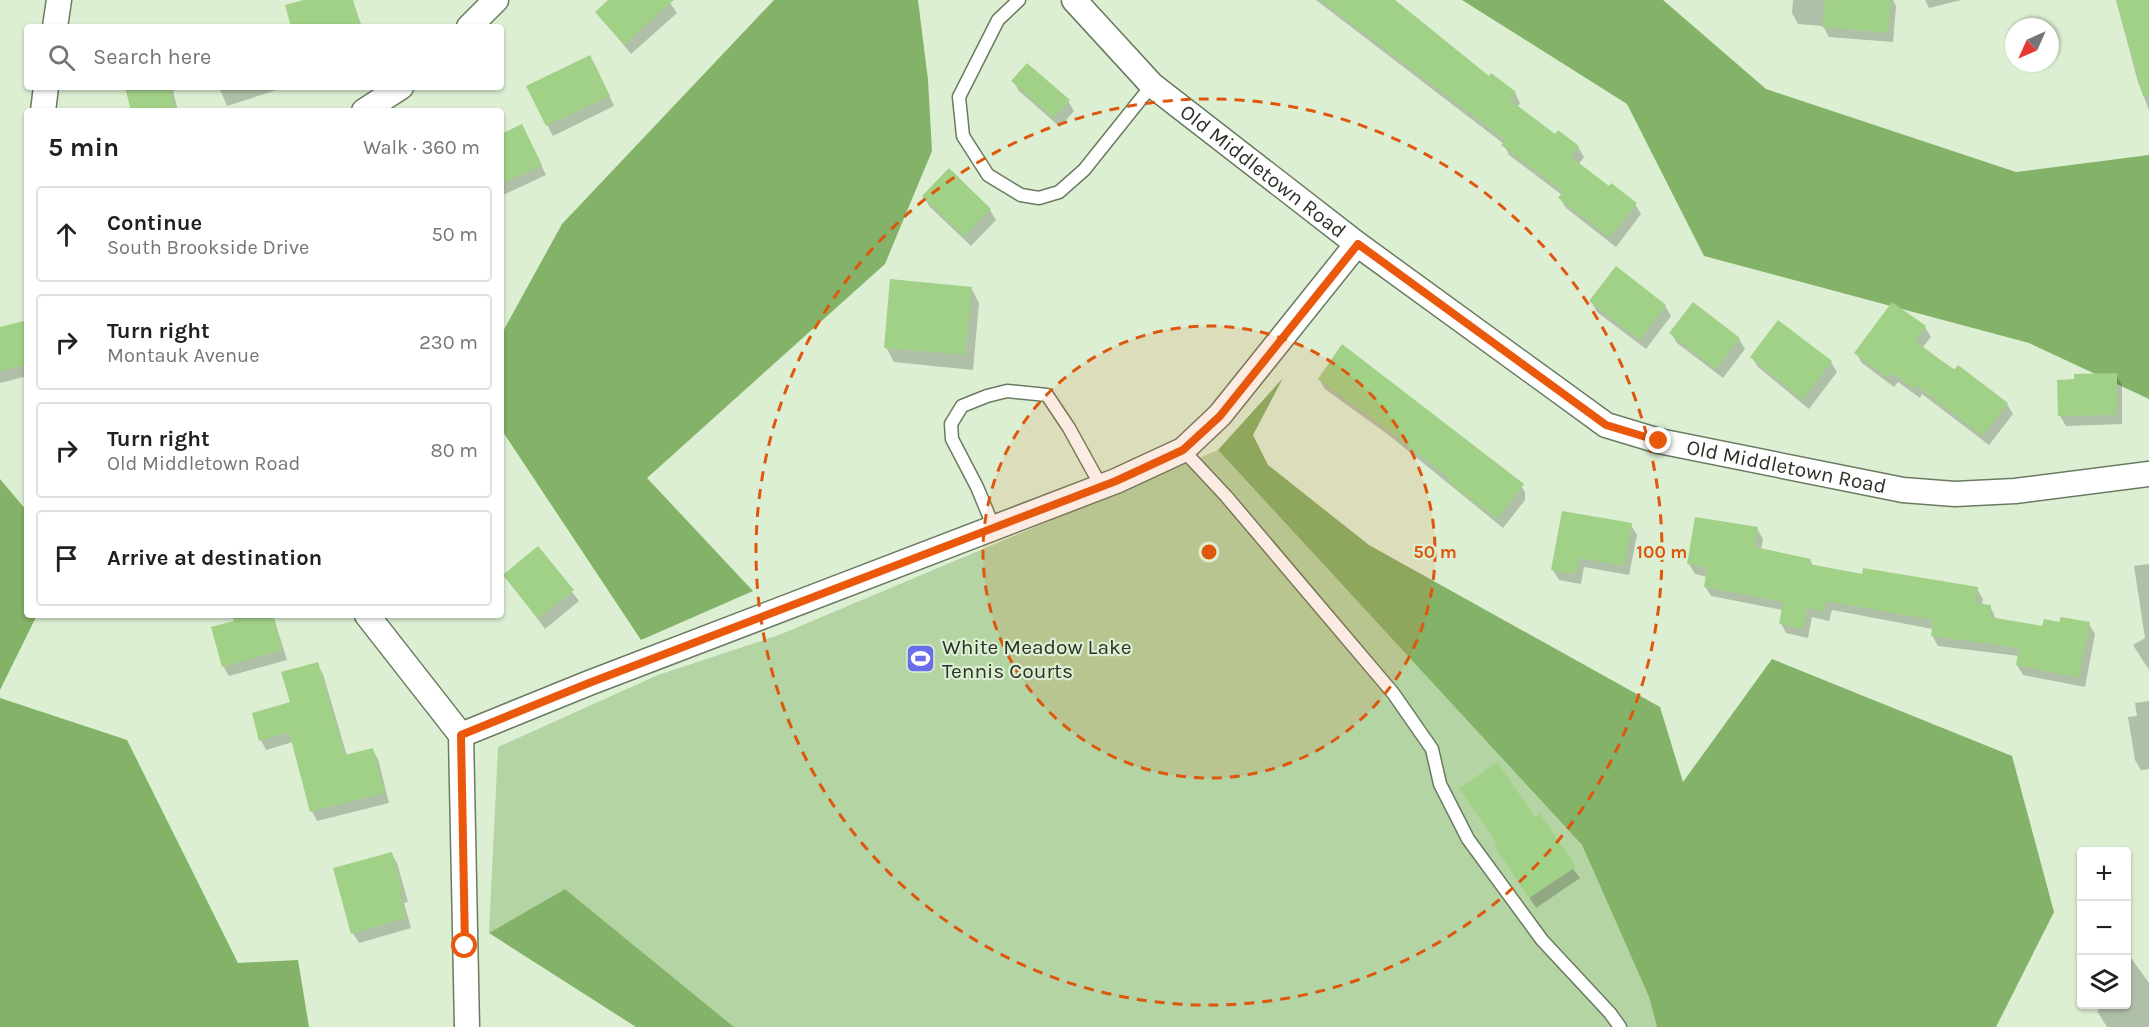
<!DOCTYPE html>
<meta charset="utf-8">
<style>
body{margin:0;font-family:Karla,sans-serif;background:#f6f6f6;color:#202124}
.controls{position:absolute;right:18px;bottom:18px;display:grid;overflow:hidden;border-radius:6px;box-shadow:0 2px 4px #0004}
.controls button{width:54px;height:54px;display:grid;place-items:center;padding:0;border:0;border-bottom:2px solid #e0e0e0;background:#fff;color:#202124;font:30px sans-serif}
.compass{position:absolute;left:2005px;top:18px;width:54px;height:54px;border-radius:50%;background:#fff;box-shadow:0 2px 4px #0004;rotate:225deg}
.stop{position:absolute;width:18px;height:18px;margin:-14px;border:4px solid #ea580c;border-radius:50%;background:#fff}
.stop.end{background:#ea580c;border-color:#fff;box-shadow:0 2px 6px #0008}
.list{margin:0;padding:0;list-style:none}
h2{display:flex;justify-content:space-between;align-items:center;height:78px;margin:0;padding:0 24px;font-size:26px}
h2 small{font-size:20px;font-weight:400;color:#757577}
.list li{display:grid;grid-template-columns:39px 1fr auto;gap:18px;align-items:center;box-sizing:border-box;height:96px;margin:0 12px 12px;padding:0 12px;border:2px solid #e0e0e0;border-radius:6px}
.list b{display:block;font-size:22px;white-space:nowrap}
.list p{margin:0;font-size:20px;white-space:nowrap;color:#757577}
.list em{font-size:20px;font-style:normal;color:#757577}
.icon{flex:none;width:33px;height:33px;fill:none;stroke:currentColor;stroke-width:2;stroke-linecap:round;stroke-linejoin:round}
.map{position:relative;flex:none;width:2149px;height:1027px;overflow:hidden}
.search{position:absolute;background:#fff;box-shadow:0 2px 4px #0004;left:24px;top:24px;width:480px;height:66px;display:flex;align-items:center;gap:15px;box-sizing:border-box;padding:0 21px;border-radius:6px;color:#757577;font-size:22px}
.panel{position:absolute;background:#fff;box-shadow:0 2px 4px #0004;left:24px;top:108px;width:480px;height:510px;border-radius:6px}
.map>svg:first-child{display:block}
.green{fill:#b4d4a3}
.forest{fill:#83b268}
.shadow{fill:#0003}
.building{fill:#a1d186}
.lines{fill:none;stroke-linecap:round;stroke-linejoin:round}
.lane-casing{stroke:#6a7b61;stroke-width:15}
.street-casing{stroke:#6a7b61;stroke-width:27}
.lane{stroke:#fff;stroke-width:12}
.street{stroke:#fff;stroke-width:24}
.route{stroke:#ea580c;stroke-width:8}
.ring{fill:none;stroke:#de570d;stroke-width:3;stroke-dasharray:10 8}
.labels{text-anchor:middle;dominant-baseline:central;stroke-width:4.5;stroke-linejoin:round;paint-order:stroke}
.street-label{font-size:21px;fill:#2a3126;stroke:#dcefd2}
.poi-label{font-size:21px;fill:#2a3126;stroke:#dcefd2;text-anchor:start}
.centre{fill:#de570d;stroke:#dcefd2;stroke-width:3}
.ring-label{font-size:18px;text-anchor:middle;font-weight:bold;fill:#de570d;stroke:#dcefd2;stroke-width:4.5;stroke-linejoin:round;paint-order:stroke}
</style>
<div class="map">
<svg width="2149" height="1027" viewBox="0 0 2149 1027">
<rect width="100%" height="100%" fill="#dcefd2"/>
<polygon class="green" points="1218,450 1582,845 1649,997 1657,1027 734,1027 565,889 489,933 498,747 658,675 779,635"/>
<g class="forest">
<polygon points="774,0 918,0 928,80 932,151 885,264 647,478 753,591 641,640 501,429 501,335 562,224"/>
<polygon points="1462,0 1663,0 1766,89 2016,172 2149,155 2149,399 2029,343 1704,256 1627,104"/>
<polygon points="1283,378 1253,435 1268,465 1369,545 1660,707 1683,782 1772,659 2012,756 2054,912 1996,1027 1657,1027 1649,997 1582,845 1218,450"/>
<polygon points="0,479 27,511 27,615 37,615 0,690"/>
<polygon points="0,698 127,740 238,963 298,960 309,1027 0,1027"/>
<polygon points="565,889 734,1027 636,1027 489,933"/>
</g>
<g class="shadow">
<polygon points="310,0 353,1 362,27 293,27"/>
<polygon points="611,0 668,0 677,13 631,54 597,12"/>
<polygon points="1316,0 1388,0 1489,78 1515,93 1520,103 1517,108 1555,136 1558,132 1578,147 1584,157 1579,164 1609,188 1635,204 1641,214 1616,247 1566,208 1560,198 1562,195 1509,155 1504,144"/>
<polygon points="1793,0 1893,0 1896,6 1893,42 1829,37 1823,26 1798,24 1792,13"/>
<polygon points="1925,0 1961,0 1929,8"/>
<polygon points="2116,0 2149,0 2149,110 2138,82"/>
<polygon points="596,67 614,106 553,136 528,87"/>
<polygon points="1013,81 1068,101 1074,111 1060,127 1019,91"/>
<polygon points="126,87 176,87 177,89 173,91 178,111 132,111"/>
<polygon points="219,87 286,87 227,106"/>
<polygon points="501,135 527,136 546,175 501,196"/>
<polygon points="949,170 990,210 996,220 971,246 929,206 924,196"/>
<polygon points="971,288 979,303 973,370 894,362 886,347"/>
<polygon points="1591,301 1665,306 1671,316 1646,349 1597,312"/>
<polygon points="1778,322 1831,362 1837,372 1809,409 1758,367 1752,357"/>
<polygon points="27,324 27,376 0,383 0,328"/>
<polygon points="1925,327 1931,337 1922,348 2007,404 2013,414 1989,445 1922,394 1920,398 1898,382 1894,387 1862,363 1856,353"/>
<polygon points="1671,333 1739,339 1745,349 1723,378 1677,343"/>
<polygon points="1343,346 1518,481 1525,492 1525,500 1503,528 1390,436 1325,389 1319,379"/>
<polygon points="2116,375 2122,385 2122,424 2066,426 2060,416"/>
<polygon points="1631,525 1637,535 1629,575 1584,567 1581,584 1559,580 1553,570"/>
<polygon points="1757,529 1763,539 1761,550 1810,560 1814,567 1863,576 1977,589 1983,599 1982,605 1990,606 1996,619 2043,627 2061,624 2089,624 2095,634 2085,687 2023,675 2017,665 2019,656 1938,646 1932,635 1933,629 1832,610 1829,621 1812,617 1808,638 1786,633 1781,623 1783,610 1711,596 1705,586 1707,577 1695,574 1689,564"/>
<polygon points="538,548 579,601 545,629 505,575"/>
<polygon points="2149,564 2149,670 2133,645 2145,638 2134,566"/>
<polygon points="234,615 273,615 287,660 229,676 223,666 236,622"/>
<polygon points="317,664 323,674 347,756 372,749 378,759 389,803 317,821 312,811 293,742 266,750 261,740 292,703"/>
<polygon points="2149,701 2149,769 2141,770 2135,760 2128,717 2137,716 2135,703"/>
<polygon points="1535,819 1580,878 1536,908 1502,855 1498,844"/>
<polygon points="391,853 397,863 408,902 404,903 411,928 359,943 353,933"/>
<polygon points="2131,958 2149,983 2149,1027 2107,1027 2097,1011 2107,1004 2126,1004 2126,960"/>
</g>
<g class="building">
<polygon points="304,0 353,0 360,27 291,27 285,5"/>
<polygon points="608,0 674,0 624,45 595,12"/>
<polygon points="1320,0 1395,0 1489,76 1491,73 1516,92 1510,100 1555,134 1558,130 1579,146 1571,157 1609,186 1611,183 1637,203 1610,237 1558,198 1563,192 1501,145 1505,140"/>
<polygon points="1825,0 1891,0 1888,33 1822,27"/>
<polygon points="2116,0 2149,0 2149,95 2143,96"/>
<polygon points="590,55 610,96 546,126 526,86"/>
<polygon points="1027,63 1070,100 1054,118 1011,81"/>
<polygon points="125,87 170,87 175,107 162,111 131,111"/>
<polygon points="522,124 542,165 501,184 501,134"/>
<polygon points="949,168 991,209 964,237 922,196"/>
<polygon points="1616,266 1666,305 1640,340 1589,301"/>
<polygon points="890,279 972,287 965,355 884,348"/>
<polygon points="1693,302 1740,338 1716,369 1669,333"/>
<polygon points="1892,302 1926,326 1915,341 1954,370 1958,365 2008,403 1983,436 1916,385 1914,389 1892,373 1888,378 1854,353"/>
<polygon points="27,320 27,365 0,371 0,327"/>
<polygon points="1778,320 1832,361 1803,400 1750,357"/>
<polygon points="1342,344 1524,484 1497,519 1447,481 1449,478 1383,426 1318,379"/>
<polygon points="2117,373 2117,415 2058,416 2057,380 2074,379 2074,374"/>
<polygon points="1562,511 1632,523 1624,566 1579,558 1576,574 1551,570"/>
<polygon points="1695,517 1758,527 1755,547 1811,559 1809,564 1862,574 1863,568 1978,587 1976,603 1991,605 1990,617 2042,626 2044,619 2059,622 2061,617 2090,622 2079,678 2016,665 2019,648 1931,636 1933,620 1826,601 1824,612 1807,608 1803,629 1779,624 1783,602 1704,587 1707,568 1687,564"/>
<polygon points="538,546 574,590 538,619 503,575"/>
<polygon points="232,615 273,615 282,650 222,667 211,627 234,621"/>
<polygon points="318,662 345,755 373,748 385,793 310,812 289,732 259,741 252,713 290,702 281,672"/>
<polygon points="1497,762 1535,817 1540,814 1576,867 1529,898 1494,845 1497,843 1459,789"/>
<polygon points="392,852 403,892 400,893 406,918 351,934 333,868"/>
</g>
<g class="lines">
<defs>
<g id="lane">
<polyline points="1019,0 998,20 959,97 963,136 988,175 1021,195 1039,198 1059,192 1084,170 1152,85"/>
<polyline points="1183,450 1226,496 1393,693 1432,749 1440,784 1468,839 1542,940 1610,1013 1620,1027"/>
<polyline points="994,528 977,487 952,439 951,424 962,406 987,396 1007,391 1047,395 1069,428 1101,486"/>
</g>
<g id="street">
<path id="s1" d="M 1074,0 L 1152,85 L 1357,244 L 1606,425 L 1659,441 L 1903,490 L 1955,494 L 2015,491 L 2149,474"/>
<polyline points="55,27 59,0"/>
<polyline points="469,27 496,0"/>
<polyline points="43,111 46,87"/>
<polyline points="364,111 401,87"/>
<polyline points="367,615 461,735 467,1027"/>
<polyline points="461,735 589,683 1116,481 1183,450 1220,415 1357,244"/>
</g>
</defs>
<use href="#lane" class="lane-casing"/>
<use href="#street" class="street-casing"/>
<use href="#lane" class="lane"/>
<use href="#street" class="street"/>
</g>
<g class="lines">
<polyline class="route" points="465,946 461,735 589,683 1116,481 1183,450 1220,416 1358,244 1606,425 1659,441"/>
</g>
<circle cx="1209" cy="552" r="226" fill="#de570d" fill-opacity=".12"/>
<g class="ring">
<circle cx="1209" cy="552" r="226"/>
<circle cx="1209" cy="552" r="453"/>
</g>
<defs>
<symbol id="stadium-square" viewBox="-11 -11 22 22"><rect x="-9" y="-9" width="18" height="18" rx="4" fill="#696de7" stroke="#dcefd2"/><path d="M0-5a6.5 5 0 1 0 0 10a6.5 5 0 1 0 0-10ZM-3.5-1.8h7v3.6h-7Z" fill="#fff"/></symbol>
</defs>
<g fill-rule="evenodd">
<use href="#stadium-square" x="904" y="642" width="33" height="33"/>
</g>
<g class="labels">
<g class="street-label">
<text stroke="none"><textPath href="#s1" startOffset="256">Old Middletown Road</textPath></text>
<text stroke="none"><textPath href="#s1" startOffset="868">Old Middletown Road</textPath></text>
</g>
<g class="poi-label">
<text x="942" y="647">White Meadow Lake<tspan x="942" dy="24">Tennis Courts</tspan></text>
</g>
</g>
<circle cx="1209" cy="552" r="9" class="centre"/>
<g class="ring-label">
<text x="1435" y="558">50 m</text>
<text x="1662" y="558">100 m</text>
</g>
</svg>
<div class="controls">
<button>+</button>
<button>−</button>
<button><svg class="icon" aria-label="layers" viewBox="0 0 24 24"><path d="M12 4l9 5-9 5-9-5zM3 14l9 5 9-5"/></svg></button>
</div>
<svg class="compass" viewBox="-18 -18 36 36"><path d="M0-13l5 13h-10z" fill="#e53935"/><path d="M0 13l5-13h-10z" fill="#757577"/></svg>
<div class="stop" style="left:465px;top:946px"></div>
<div class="stop end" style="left:1659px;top:441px"></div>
<div class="search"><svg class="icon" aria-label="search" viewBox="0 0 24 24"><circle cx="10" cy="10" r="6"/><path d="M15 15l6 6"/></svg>Search here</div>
<section class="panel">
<h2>5 min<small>Walk · 360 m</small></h2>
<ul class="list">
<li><svg class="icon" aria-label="ahead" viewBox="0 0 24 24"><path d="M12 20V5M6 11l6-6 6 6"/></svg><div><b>Continue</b><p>South Brookside Drive</p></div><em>50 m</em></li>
<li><svg class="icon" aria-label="right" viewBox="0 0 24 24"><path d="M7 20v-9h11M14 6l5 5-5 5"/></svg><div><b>Turn right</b><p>Montauk Avenue</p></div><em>230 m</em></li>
<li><svg class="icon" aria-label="right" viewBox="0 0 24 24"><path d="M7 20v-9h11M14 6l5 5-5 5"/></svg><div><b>Turn right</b><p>Old Middletown Road</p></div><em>80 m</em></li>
<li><svg class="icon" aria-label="arrive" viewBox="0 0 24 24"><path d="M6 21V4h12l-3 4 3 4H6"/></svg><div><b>Arrive at destination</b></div></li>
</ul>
</section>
</div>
